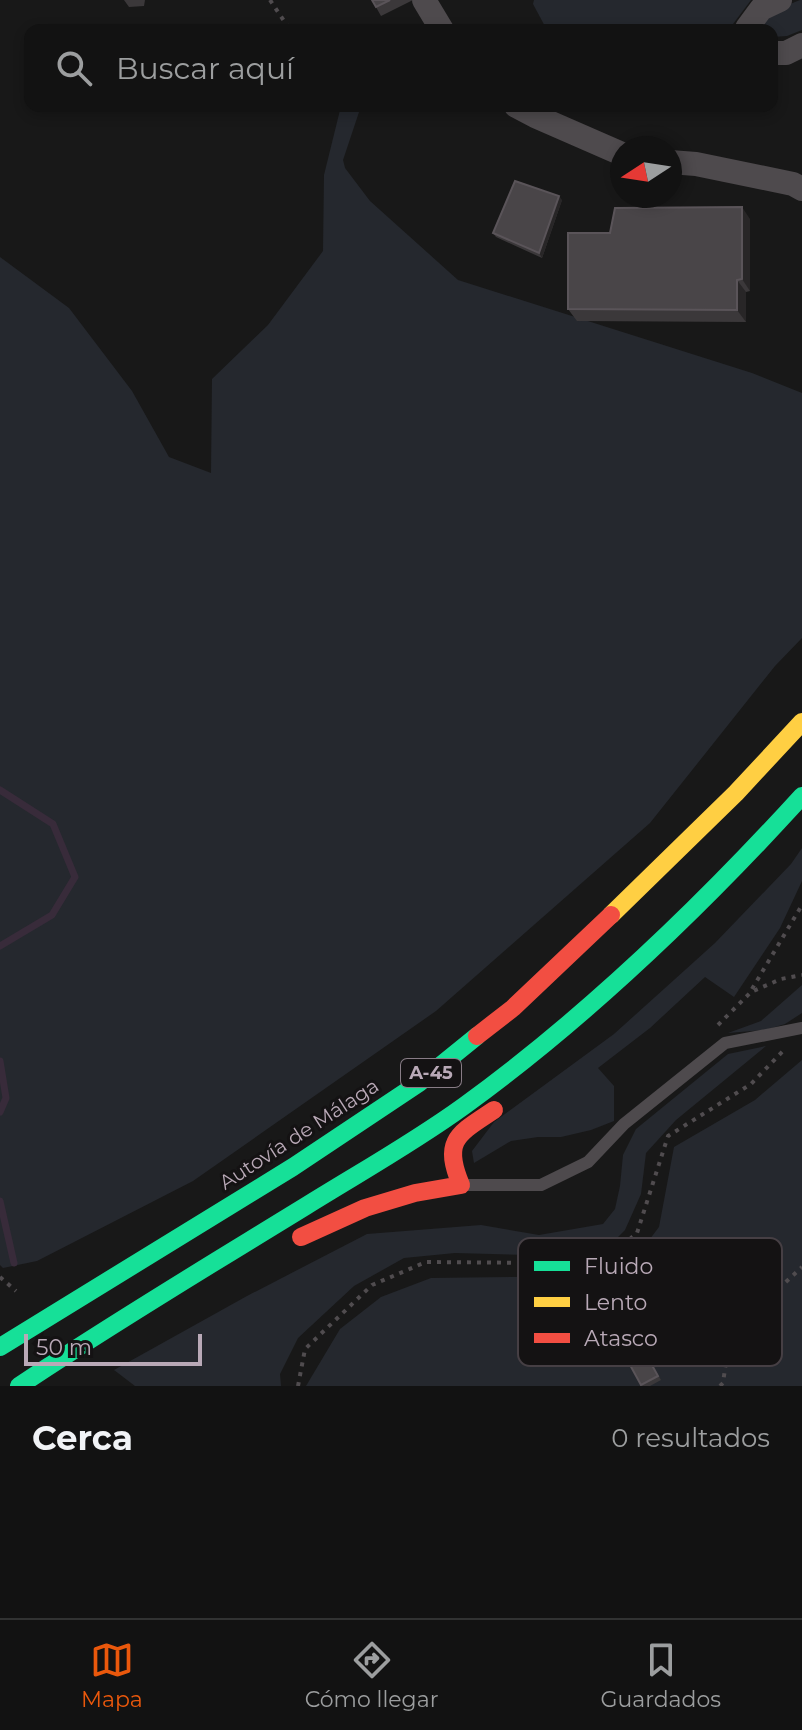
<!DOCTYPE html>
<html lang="es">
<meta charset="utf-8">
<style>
body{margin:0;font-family:Montserrat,sans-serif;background:#1b1b1b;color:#f1f3f6}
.compass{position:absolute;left:610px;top:136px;width:72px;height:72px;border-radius:50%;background:#121212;box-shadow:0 4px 12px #0003;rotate:258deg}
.scale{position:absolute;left:24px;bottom:20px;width:178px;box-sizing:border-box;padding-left:8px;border:4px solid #b9a9b7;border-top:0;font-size:22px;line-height:28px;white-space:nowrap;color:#b9a9b7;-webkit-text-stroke:6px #141213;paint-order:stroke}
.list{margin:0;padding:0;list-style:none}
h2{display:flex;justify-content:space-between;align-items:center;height:104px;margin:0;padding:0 32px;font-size:34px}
h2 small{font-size:26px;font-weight:400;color:#9c9e9f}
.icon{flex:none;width:44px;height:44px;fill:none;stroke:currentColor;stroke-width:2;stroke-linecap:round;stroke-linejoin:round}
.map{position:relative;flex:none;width:802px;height:1386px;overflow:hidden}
.search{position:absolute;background:#121212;box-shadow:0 4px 12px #0003;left:24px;right:24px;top:24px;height:88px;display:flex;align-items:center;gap:20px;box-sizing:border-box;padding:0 28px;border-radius:16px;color:#9c9e9f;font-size:30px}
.sheet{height:232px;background:#121212}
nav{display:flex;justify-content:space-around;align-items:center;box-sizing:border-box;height:112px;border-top:2px solid #313232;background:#121212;font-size:22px;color:#9c9e9f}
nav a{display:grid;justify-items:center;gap:4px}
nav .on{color:#ea580c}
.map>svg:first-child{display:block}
.green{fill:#25282e}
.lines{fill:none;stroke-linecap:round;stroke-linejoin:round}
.stream{stroke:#382b3a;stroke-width:7}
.path{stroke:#504c4f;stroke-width:4;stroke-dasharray:4 6;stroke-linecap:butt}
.lane{stroke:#4e4a4d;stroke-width:12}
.street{stroke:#4e4a4d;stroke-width:24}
.fast{stroke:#16e098;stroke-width:18}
.slow{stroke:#ffcf43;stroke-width:18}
.jam{stroke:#f24e42;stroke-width:18}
.wall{fill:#3b383a}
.shaded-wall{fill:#282627}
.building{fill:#494548;stroke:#5a5459;stroke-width:2}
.labels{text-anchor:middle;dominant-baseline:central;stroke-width:6;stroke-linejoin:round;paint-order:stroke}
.shield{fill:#141213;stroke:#887c86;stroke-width:2}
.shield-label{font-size:18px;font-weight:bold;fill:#b9a9b7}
.street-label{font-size:20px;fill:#b9a9b7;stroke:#141213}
.key{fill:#141213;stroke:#463f44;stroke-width:2}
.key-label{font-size:22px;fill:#b9a9b7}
</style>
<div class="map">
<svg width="802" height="1386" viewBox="0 0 802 1386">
<rect width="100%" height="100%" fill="#181818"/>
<g class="green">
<polygon points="534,0 751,0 730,28 725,30 547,30 533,4"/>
<polygon points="800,0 802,0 802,30 787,36 772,37 772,30 758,30 756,24 778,9"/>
<polygon points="341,106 361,106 343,160 345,168 370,201 458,280 752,373 802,393 802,638 775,666 650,823 436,1011 193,1181 37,1261 3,1268 0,1265 0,257 69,308 132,391 169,457 211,473 212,379 268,325 323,251 324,175"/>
<polygon points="802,848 802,881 780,928 734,997 705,977 650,1028 598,1068 614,1086 614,1121 591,1130 561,1137 538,1137 511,1141 474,1163 472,1151 494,1122 614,1034 715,943 791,864"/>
<polygon points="802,985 802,1013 785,1024 765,1030 728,1033 761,1021"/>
<polygon points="766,1046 676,1120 646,1153 641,1194 625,1230 609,1246 577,1253 531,1255 455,1253 404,1258 354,1286 298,1338 280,1374 281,1386 135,1386 114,1370 247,1296 367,1234 481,1225 539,1235 603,1224 615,1209 620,1186 623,1155 636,1129 728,1054"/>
<polygon points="802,1060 802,1386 306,1386 340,1329 381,1297 431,1278 589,1276 638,1255 659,1227 674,1147 755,1100"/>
</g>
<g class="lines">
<g class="stream">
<polyline points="0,790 53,824 75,877 52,915 0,946"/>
<polyline points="0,1061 6,1098 0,1112"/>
<polyline points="0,1201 14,1263"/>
</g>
<g class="path">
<polyline points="270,0 290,30"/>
<polyline points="752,989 802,905"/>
<polyline points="718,1025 751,992 781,979 802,975"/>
<polyline points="0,1277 16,1291"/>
<polyline points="298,1386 305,1349 372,1285 426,1262 546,1263 606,1259 637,1233 668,1136 751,1084 784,1050"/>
<polyline points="720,1386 723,1383 730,1334 802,1267"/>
</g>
<polyline class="lane" points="469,1185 541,1185 588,1162 624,1124 725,1043 802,1028"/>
<g class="street">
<polyline points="424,0 442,30"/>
<polyline points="749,30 747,28 761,9 780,0"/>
<polyline points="772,53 786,53 802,45"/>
<polyline points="516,106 535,116 622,154"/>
<polyline points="670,162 696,164 793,184 802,189"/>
</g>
<g class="fast">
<polyline points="0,1347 293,1167 419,1083 477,1036"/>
<path d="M 19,1386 C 113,1323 210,1265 306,1206 C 359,1173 413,1143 464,1106 C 588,1016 699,909 802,796"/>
</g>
<polyline class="slow" points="611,915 736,793 802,722"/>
<g class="jam">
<polyline points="477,1036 513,1008 611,915"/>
<path d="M 301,1237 L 365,1208 L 415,1193 L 461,1185 C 442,1140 458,1134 494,1110"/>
</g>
</g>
<g class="wall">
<polygon points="124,0 145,0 144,6 129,7"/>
<polygon points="372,0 413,0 381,16"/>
<polygon points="562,200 542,258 496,237 493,233"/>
<polygon points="750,219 750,291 746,292 746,322 577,321 568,309 610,233"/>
<polygon points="647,1356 661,1380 650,1386 642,1386 630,1365"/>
</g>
<g class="shaded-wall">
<polygon points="559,196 562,200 542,258 539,253"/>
<polygon points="742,207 750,219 750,291 742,279"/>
<polygon points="737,280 746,292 746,322 737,310"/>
</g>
<g class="building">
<polygon points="372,0 390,0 376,7"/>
<polygon points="515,181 559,196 539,253 493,233"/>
<polygon points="742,207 742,279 737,280 737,310 568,309 568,233 610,233 615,208"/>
<polygon points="647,1356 658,1376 641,1385 630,1365"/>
</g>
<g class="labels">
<rect class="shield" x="401" y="1059" width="60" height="28" rx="6"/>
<g class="shield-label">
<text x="431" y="1073">A-45</text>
</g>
<g class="street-label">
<text transform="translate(299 1134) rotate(-33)">Autovía de Málaga</text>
</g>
</g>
<rect x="518" y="1238" width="264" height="128" rx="12" class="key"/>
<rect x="534" y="1261" width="36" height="10" fill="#16e098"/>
<rect x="534" y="1297" width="36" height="10" fill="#ffcf43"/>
<rect x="534" y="1333" width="36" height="10" fill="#f24e42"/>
<g class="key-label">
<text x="584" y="1274">Fluido</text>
<text x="584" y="1310">Lento</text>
<text x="584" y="1346">Atasco</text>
</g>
</svg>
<svg class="compass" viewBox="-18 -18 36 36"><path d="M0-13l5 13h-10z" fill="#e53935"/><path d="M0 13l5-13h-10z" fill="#9c9e9f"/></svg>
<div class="scale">50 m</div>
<div class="search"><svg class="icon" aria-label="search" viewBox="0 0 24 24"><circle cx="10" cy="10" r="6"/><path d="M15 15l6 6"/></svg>Buscar aquí</div>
</div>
<section class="sheet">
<h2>Cerca<small>0 resultados</small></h2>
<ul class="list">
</ul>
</section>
<nav>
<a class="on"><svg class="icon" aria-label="map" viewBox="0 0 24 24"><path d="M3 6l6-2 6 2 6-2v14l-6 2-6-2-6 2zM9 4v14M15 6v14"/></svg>Mapa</a>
<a><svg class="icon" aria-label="directions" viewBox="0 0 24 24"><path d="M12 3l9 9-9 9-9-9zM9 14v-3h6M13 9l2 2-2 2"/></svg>Cómo llegar</a>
<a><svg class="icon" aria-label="saved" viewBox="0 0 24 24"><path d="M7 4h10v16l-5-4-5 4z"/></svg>Guardados</a>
</nav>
